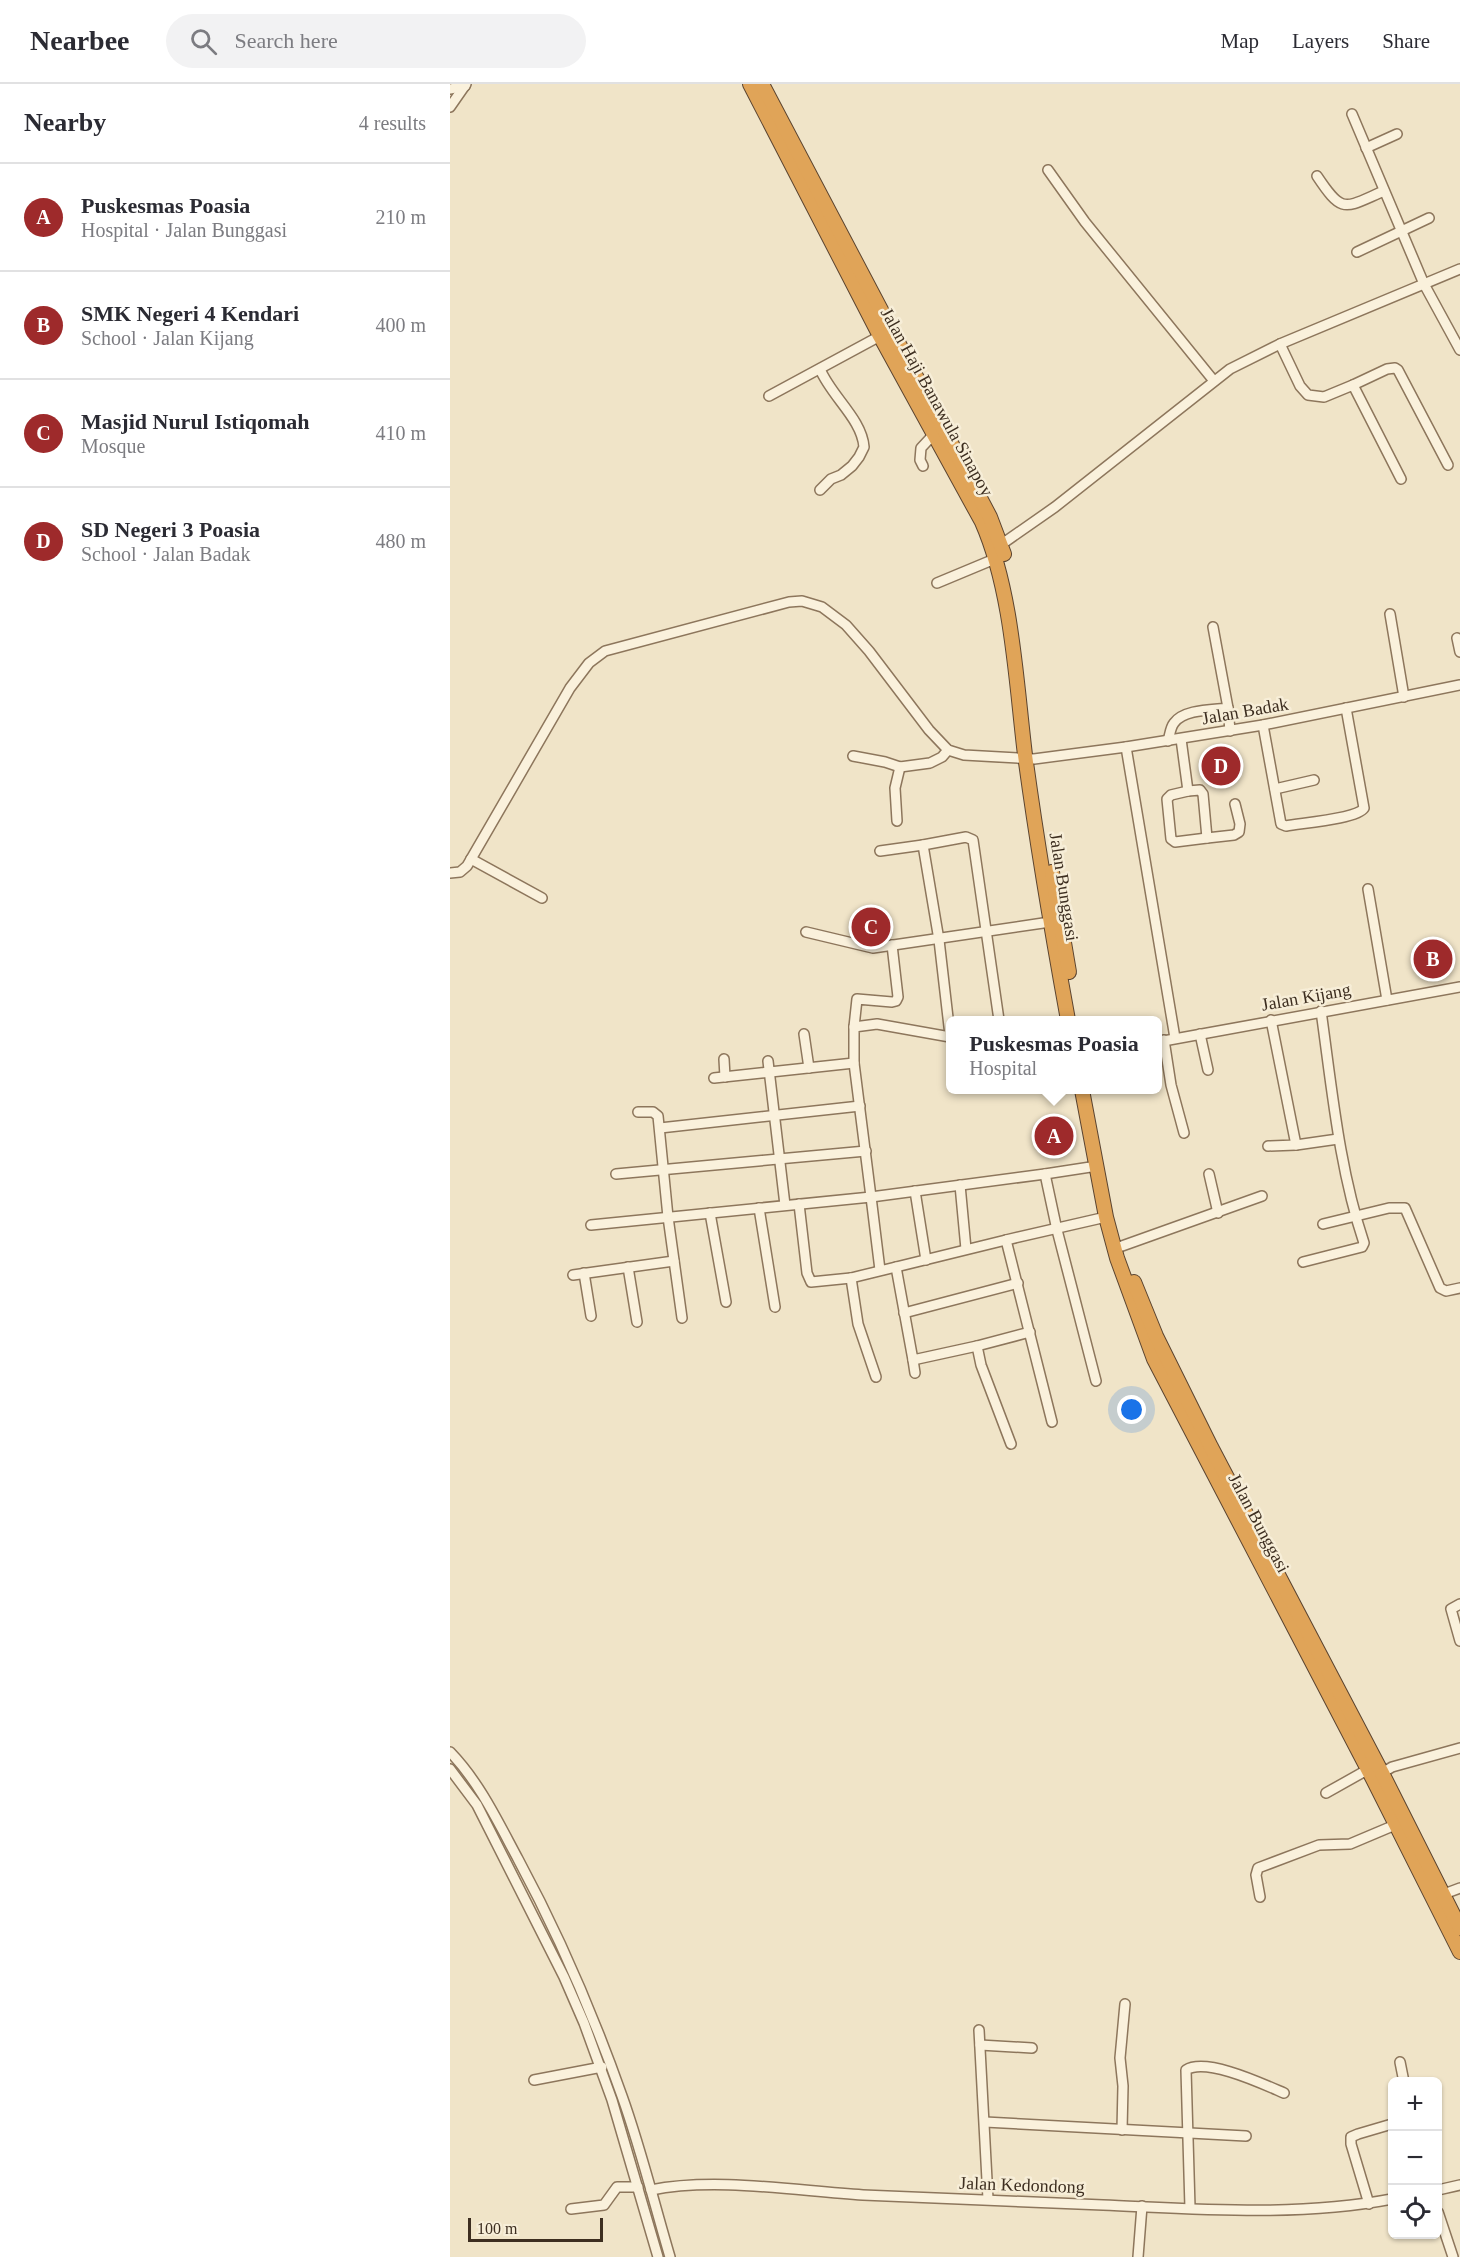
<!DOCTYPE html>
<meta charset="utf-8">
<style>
body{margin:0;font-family:"Times New Roman",serif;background:#f2f2f3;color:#2b2b33}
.controls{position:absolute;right:18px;bottom:18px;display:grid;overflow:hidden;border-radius:9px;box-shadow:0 2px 4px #0004}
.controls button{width:54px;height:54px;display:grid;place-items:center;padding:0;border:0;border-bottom:2px solid #e1e1e2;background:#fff;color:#2b2b33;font:30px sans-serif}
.scale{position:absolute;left:18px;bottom:15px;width:135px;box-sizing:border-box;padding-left:6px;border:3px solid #3d2e20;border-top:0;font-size:16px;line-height:21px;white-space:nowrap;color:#3d2e20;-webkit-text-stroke:4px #f7eed8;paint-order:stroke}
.you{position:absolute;left:682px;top:1326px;width:21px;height:21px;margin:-15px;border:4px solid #fff;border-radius:50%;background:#1a73e8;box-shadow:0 0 0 9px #1a73e833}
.badge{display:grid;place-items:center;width:39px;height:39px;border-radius:50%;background:#9e2a2b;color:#fff;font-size:20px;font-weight:700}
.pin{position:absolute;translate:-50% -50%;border:3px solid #fff;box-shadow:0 2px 6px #0006}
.popup{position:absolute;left:496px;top:932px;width:216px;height:78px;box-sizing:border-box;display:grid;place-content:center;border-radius:9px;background:#fff;filter:drop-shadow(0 2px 4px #0005);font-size:20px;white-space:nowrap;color:#7c7c81}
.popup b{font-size:22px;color:#2b2b33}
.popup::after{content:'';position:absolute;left:50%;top:100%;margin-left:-12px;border:12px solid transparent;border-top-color:#fff}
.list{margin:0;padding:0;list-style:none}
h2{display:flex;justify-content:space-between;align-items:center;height:78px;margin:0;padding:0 24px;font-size:26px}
h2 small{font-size:20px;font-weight:400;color:#7c7c81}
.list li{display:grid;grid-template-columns:39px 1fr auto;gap:18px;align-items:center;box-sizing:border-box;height:108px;padding:0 24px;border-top:2px solid #e1e1e2}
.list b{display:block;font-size:22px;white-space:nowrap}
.list p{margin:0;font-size:20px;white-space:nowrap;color:#7c7c81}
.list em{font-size:20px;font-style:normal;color:#7c7c81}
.icon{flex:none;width:33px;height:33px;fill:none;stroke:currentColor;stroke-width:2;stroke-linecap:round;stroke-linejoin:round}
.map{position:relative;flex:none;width:1010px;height:2173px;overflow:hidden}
header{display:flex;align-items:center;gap:36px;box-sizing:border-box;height:84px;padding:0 30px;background:#fff;border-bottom:2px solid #e1e1e2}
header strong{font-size:28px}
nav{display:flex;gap:33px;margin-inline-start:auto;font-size:21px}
.search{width:420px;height:54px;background:#f2f2f3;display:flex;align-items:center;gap:15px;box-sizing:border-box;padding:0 21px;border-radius:33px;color:#7c7c81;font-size:22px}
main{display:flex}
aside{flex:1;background:#fff}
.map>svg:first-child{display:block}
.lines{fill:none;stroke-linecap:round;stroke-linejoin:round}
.minor-casing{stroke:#8d765c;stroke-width:12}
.highway-casing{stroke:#5b4430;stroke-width:16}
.minor{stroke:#faf1dc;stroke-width:9}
.highway{stroke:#e0a458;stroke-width:14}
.labels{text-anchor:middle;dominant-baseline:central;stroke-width:5;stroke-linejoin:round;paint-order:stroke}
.street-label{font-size:18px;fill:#3d2e20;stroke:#f7eed8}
</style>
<header>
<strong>Nearbee</strong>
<div class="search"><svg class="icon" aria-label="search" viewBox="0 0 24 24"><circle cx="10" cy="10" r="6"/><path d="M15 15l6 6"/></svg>Search here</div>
<nav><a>Map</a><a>Layers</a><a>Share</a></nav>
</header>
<main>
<aside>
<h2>Nearby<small>4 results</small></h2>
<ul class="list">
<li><span class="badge">A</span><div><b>Puskesmas Poasia</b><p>Hospital · Jalan Bunggasi</p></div><em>210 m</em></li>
<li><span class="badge">B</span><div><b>SMK Negeri 4 Kendari</b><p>School · Jalan Kijang</p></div><em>400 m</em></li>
<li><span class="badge">C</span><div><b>Masjid Nurul Istiqomah</b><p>Mosque</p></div><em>410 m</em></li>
<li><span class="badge">D</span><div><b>SD Negeri 3 Poasia</b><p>School · Jalan Badak</p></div><em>480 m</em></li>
</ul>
</aside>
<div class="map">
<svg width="1010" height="2173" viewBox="0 0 1010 2173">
<rect width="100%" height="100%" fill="#f0e4c8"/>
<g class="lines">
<defs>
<g id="minor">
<polyline points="0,5 15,2"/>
<polyline points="0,23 16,0"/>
<polyline points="902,30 974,200 1010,266"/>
<polyline points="916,64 947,50"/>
<polyline points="598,86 635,138 764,297"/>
<path d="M 867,92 C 893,131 894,124 934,107"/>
<polyline points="907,168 979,134"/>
<polyline points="830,260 850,302 858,311 874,313 903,301 951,395"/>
<path d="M 370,285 C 381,312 412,335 414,363 L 409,373 L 402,382 L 391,391 L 381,395 L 370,406"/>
<polyline points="903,301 937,285 945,284 948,286 998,381"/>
<polyline points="319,312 430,252"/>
<polyline points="473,382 470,376 471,364 484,350"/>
<polyline points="552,460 605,423 780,285 830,260 1010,185"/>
<polyline points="487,499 547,474"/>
<polyline points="940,530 954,613"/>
<polyline points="1007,554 1010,568"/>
<polyline points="778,624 780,647"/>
<path d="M 813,641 L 831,740 L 836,742 C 851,739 907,735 914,724 L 896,624"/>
<polyline points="731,655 738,707 750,706 753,710 757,754 784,751 789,748 790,740 785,720"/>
<path d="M 718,657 C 720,651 720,644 724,639 C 734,625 763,626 778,624 L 763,543"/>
<polyline points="676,663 725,954"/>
<polyline points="403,672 435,678 450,683 480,679 492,673 498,666"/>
<polyline points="825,705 864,696"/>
<polyline points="738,707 721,711 717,715 721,755 725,758 757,754"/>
<polyline points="447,737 445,704 450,683"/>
<polyline points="430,767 473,761"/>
<polyline points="21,775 92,814"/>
<polyline points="0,789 10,788 17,782 120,604 139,579 155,567 339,518 352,517 372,523 396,541 419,567 479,646 498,666 514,671 584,675 676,663 813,641 1010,601"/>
<polyline points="918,805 937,916"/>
<polyline points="356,848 423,864 600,838"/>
<polyline points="404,943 407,915 442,918 446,917 448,913 442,861"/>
<polyline points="354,950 359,984"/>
<polyline points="750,950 758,986"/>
<polyline points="500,951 489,856 473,761 516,753 523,756 549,936"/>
<polyline points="500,953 427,940 404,943 404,979 421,1113 595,1090 647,1082"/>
<polyline points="714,956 721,1001 734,1049"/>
<polyline points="708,958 1010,903"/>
<polyline points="274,975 275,993"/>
<polyline points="318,977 335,1121"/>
<polyline points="264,994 404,979"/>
<polyline points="188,1028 203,1028 208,1032 218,1133 232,1234"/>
<polyline points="210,1044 410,1022"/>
<polyline points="846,1061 888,1055"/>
<polyline points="818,1062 846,1061 821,936"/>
<polyline points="166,1090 416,1067"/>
<polyline points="595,1090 607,1146 646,1297"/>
<polyline points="759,1090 768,1129"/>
<polyline points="510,1101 516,1165"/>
<polyline points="465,1107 476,1176"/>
<polyline points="349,1120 357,1189 361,1198 401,1194 446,1183"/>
<polyline points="309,1124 325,1223"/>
<polyline points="260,1129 276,1218"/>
<polyline points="873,1140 939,1124 955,1124 990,1204 996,1207 1010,1204"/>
<polyline points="141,1141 421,1113 430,1186"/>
<polyline points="672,1162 812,1112"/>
<path d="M 853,1178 L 912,1163 L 914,1159 C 889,1084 882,1005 871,927"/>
<polyline points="178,1183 187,1238"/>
<polyline points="134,1189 141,1232"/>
<polyline points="123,1191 224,1177"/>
<polyline points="401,1194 408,1240 426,1293"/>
<polyline points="454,1229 568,1199"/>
<polyline points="527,1262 463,1276 446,1183 556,1156"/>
<polyline points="463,1276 465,1289"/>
<polyline points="602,1338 556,1156 656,1133"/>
<polyline points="561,1360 531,1281 527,1262 580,1248"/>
<polyline points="1010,1520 1001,1525 1010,1557"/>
<path d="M 0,1668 C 30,1699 48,1738 68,1775 C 109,1851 143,1930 172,2012 C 191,2065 204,2119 220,2173"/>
<polyline points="0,1685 27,1721 114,1893 134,1939 162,2016 208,2173"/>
<polyline points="927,1692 942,1683 1010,1664"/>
<polyline points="876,1709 917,1686"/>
<polyline points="994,1810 1010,1804"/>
<polyline points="810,1813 806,1791 808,1784 869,1761 900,1760 945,1741"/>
<polyline points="529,1946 538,2115"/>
<polyline points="530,1961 582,1964"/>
<polyline points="950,1978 954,1998"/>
<polyline points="84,1996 152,1983"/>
<polyline points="535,2038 796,2052"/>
<polyline points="672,2046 673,2002 670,1974 675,1920"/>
<path d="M 201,2106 C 266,2093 346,2107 413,2111 C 493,2115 573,2117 653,2121 C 749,2125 848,2133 942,2115"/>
<polyline points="988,2106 1010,2101"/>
<polyline points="919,2120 901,2060 901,2053 908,2050 942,2040"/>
<path d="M 740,2124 L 736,1986 C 756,1973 813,2000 834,2009"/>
<polyline points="121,2125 154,2121 167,2103 188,2103"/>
<polyline points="988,2128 1003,2173"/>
<polyline points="688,2173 692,2122"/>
</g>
<g id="highway">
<path d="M 300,0 L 430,252 L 532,438 C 562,506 566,597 575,671 C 587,760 602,848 618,936"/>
<polyline points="312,0 540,433 554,470"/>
<polyline points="602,788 619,888"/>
<polyline points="632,1006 656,1133 667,1174 704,1275 923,1695 1010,1868"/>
<polyline points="684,1198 706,1252 761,1363 932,1689 1010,1844"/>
</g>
</defs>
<use href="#minor" class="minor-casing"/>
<use href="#highway" class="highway-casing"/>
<use href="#minor" class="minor"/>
<use href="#highway" class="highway"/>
</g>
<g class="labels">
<g class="street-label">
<text transform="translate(487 318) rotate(61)">Jalan Haji Banawula Sinapoy</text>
<text transform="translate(795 627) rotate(-10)">Jalan Badak</text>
<text transform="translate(614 803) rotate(81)">Jalan Bunggasi</text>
<text transform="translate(856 913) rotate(-10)">Jalan Kijang</text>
<text transform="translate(809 1439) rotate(62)">Jalan Bunggasi</text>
<text transform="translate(572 2101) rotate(2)">Jalan Kedondong</text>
</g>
</g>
</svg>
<div class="controls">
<button>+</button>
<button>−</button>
<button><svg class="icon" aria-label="locate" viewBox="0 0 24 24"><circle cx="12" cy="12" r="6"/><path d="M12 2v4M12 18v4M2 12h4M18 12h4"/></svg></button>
</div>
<div class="scale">100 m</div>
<div class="you"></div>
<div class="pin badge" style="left:604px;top:1052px">A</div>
<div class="popup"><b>Puskesmas Poasia</b>Hospital</div>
<div class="pin badge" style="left:983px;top:875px">B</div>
<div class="pin badge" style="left:421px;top:843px">C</div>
<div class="pin badge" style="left:771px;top:682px">D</div>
</div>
</main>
